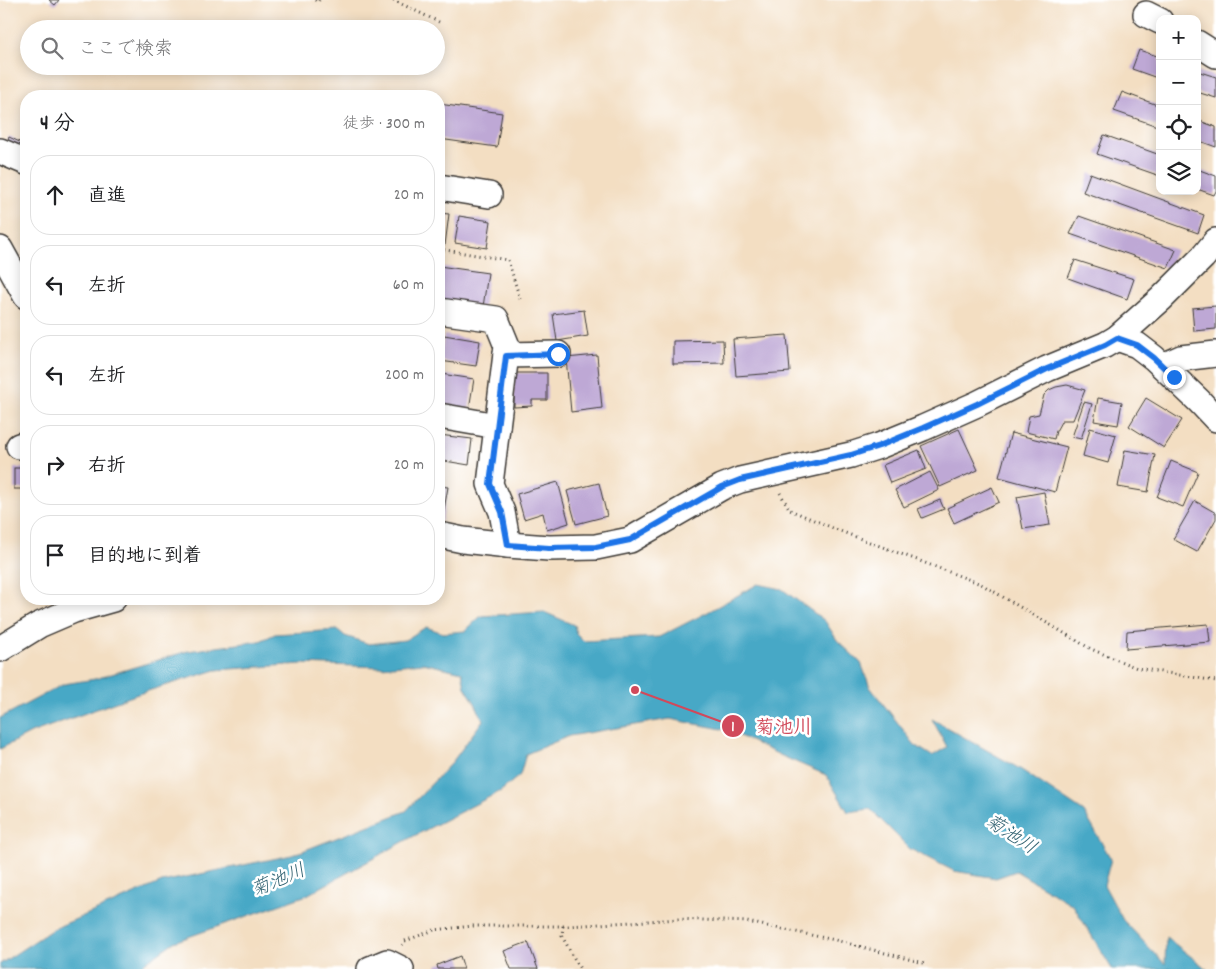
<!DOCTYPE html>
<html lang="ja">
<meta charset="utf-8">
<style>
body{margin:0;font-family:Dekko,"Klee One",sans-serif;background:#f2f2f2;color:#202124}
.controls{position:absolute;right:15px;top:15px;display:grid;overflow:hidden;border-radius:10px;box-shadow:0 2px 12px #0003}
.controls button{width:45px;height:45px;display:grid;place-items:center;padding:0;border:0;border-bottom:1px solid #e0e0e0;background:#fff;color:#202124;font:25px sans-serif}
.stop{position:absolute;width:15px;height:15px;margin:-11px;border:4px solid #1a73e8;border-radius:50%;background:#fff}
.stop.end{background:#1a73e8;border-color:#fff;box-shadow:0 1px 5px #0008}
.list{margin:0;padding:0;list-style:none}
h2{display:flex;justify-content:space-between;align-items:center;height:65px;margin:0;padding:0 20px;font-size:21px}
h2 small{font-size:16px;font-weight:400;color:#757577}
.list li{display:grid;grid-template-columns:32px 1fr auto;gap:15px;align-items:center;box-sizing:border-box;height:80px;margin:0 10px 10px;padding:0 10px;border:1px solid #e0e0e0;border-radius:20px}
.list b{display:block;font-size:19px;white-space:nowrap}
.list em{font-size:16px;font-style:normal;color:#757577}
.icon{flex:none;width:28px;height:28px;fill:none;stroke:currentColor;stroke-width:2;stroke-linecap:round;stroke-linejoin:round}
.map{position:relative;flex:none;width:1216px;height:969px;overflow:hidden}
.search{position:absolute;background:#fff;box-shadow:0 2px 12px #0003;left:20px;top:20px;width:425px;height:55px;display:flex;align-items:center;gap:12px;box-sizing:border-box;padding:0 18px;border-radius:28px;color:#757577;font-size:19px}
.panel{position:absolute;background:#fff;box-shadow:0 2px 12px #0003;left:20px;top:90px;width:425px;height:515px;border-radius:20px}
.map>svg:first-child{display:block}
.water{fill:#47a8c6;stroke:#326271}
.building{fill:#bea8d5}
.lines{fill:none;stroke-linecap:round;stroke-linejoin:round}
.street-casing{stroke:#3c3935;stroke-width:28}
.path{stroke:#3c3935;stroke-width:3;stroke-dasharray:1 4;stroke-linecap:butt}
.street{stroke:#fff;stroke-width:25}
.route{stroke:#1a73e8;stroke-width:6}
.labels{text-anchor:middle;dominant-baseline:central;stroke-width:5;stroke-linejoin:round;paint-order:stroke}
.water-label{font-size:19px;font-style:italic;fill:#326271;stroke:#fff}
.leader{fill:none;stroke:#d1495b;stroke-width:2}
.callout-dot{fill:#d1495b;stroke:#fff;stroke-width:2}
.mark-label{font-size:15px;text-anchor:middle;font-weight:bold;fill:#fff}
.callout-label{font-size:19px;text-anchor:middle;font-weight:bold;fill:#d1495b;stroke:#fff;stroke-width:5;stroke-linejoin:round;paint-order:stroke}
</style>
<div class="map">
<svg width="1216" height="969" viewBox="0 0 1216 969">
<rect width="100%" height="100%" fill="#fff"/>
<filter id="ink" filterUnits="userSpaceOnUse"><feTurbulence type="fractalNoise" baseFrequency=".02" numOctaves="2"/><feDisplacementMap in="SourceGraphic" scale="10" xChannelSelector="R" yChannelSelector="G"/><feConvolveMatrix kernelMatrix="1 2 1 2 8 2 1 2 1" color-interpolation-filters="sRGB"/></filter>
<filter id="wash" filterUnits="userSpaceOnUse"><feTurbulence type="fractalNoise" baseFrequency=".0096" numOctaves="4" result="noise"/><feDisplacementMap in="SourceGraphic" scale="20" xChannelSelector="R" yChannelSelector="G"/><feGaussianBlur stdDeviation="1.12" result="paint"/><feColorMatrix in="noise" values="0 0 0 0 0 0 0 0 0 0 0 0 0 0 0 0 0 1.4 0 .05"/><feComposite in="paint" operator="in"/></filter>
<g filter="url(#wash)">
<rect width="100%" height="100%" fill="#f3dec2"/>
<polygon class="water" points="758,584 782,589 825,621 837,640 861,663 870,687 915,745 932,756 947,747 932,719 1020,769 1084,812 1111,859 1104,885 1123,920 1165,964 1166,937 1207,969 1112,969 1073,905 1016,871 996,878 954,871 910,849 870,809 848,812 826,775 784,757 727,730 670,719 569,736 526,754 520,775 501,791 414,836 307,895 174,942 136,969 0,969 0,964 53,929 162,882 292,855 406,811 453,761 483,720 475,703 465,687 462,672 423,663 381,667 302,664 216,670 138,694 31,733 0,749 0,718 64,684 95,679 188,651 260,641 275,634 338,630 345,636 369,644 405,640 426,627 443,633 465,631 481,616 544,612 574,625 576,633 584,641 659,637 708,612"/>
<g id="blocks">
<g class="building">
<polygon points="49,0 59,0 55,5"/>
<polygon points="1139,50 1160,57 1160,79 1132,69"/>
<polygon points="1197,71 1216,77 1216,98 1197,92"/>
<polygon points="1122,92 1160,106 1160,127 1114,111"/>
<polygon points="439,104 502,113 497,147 439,139"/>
<polygon points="1197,120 1216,127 1216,147 1197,140"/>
<polygon points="1104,135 1160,155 1160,176 1097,154"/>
<polygon points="9,137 26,145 26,150 2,153"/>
<polygon points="1197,169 1216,176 1216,191 1214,195 1197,189"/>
<polygon points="1090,173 1204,215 1198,233 1083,192"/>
<polygon points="439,213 449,214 445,245 439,244"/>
<polygon points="459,216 491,221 487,248 455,243"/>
<polygon points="1079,216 1176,250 1168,268 1070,234"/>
<polygon points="1075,260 1134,279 1127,299 1068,278"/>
<polygon points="439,266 488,273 483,307 439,301"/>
<polygon points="1216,306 1216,329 1194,331 1192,308"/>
<polygon points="584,310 588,336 557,341 553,314"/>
<polygon points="444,335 480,341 476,366 440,361"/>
<polygon points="787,335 790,372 736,376 733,339"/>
<polygon points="723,340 724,363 673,364 673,341"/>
<polygon points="597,355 602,408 571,412 566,358"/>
<polygon points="514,373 547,373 547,400 532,400 532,406 514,407"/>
<polygon points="441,374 474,379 469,409 439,404 439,391"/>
<polygon points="1067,385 1085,390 1073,420 1062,420 1056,431 1054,439 1026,432 1029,416 1039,414 1044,395 1049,390 1056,387"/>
<polygon points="1098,398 1122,402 1118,425 1094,421"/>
<polygon points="1146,398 1182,420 1164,448 1129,426"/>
<polygon points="1084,402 1092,404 1081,439 1072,437"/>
<polygon points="1090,428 1116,435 1108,463 1083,456"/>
<polygon points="959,429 978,470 940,487 921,446"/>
<polygon points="1011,433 1067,447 1055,492 999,477"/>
<polygon points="439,435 472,439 469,465 439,460"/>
<polygon points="919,450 926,469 890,483 883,465"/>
<polygon points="1125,450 1155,455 1148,492 1118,487"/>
<polygon points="1171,461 1198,472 1183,507 1157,497"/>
<rect x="14" y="468" width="12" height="21"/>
<polygon points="930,472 939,490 904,507 895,490"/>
<polygon points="558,482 569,523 547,530 543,513 524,519 517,494"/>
<polygon points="599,483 607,516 576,524 567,491"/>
<polygon points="439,486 448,487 442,521 439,520"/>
<polygon points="992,487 999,502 954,523 947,508"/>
<polygon points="1044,492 1050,525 1023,529 1017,497"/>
<polygon points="940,500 944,509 922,518 918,509"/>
<polygon points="1195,501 1216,513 1216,519 1197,552 1173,539"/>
<polygon points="1208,624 1210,642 1126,649 1127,631"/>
<polygon points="528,942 538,969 511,969 504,951"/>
<polygon points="460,956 464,969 438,969 437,965"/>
</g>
</g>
</g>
<g filter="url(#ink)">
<use href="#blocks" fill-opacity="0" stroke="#3c3935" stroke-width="1"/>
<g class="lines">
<defs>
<g id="street">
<polyline points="1146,14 1160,21"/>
<polyline points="1197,43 1216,55"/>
<polyline points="0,151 26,162"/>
<polyline points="439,187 489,195"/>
<polyline points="0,249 26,296"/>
<polyline points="439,311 496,319 507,346 490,484 502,512 508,545"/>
<polyline points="1117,338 1137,345 1154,358 1199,401 1216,419"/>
<polyline points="506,355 558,354"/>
<polyline points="1163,366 1181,358 1216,354"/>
<polyline points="439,416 497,426"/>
<polyline points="19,446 26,444"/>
<polyline points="439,535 463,540 508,545 549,548 596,547 630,540 722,487 740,480 851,455 879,446 923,428 977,404 1047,369 1105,345 1117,338 1161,299 1203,257 1216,241"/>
<polyline points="0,649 39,625 74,610 113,599"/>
<polyline points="370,969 387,962 401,969"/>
</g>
</defs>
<use href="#street" class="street-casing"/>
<g class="path">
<polyline points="315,0 318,2 319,0"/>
<polyline points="393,0 439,22"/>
<polyline points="439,249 508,260 520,299"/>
<polyline points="780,493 790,510 840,531 981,584 1091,649 1137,668 1216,681"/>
<polyline points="563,926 562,936 580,969"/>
<polyline points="402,945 405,941 434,930 473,926 568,926 679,919 747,922 835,940 924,963"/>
</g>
<use href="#street" class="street"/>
</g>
</g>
<g class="lines" filter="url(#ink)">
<polyline class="route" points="558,354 506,356 490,484 502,512 508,545 549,548 596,547 630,540 722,487 740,480 851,455 879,446 923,428 977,404 1047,369 1105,345 1117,338 1137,345 1154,358 1174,377"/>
</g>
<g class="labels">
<g class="water-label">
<text transform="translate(1010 836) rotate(33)">菊池川</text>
<text transform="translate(279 882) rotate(-23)">菊池川</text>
</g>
</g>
<path class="leader" d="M635 690L733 726"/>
<g class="callout-dot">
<circle cx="635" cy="690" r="5"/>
<circle cx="733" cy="726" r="12"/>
</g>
<g class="mark-label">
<text x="733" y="731">1</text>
</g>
<g class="callout-label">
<text x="784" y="733">菊池川</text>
</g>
</svg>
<div class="controls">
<button>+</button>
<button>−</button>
<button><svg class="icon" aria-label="locate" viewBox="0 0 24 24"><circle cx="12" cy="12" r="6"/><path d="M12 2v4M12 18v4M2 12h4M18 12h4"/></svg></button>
<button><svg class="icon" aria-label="layers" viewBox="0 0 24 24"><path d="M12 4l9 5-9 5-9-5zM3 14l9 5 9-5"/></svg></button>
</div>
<div class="stop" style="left:558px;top:354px"></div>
<div class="stop end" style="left:1174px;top:377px"></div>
<div class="search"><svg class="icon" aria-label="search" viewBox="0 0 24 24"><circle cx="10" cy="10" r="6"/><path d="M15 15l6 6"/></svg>ここで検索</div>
<section class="panel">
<h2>4 分<small>徒歩 · 300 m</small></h2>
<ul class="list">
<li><svg class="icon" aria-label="ahead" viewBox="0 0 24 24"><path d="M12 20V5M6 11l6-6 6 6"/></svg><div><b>直進</b></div><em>20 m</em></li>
<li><svg class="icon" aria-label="left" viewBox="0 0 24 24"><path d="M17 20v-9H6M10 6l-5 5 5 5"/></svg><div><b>左折</b></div><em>60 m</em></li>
<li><svg class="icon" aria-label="left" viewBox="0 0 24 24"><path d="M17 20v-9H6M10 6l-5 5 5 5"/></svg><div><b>左折</b></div><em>200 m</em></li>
<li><svg class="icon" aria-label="right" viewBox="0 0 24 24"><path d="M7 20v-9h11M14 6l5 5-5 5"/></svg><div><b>右折</b></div><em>20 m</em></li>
<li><svg class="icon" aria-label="arrive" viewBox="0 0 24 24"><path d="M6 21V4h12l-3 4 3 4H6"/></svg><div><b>目的地に到着</b></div></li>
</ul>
</section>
</div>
